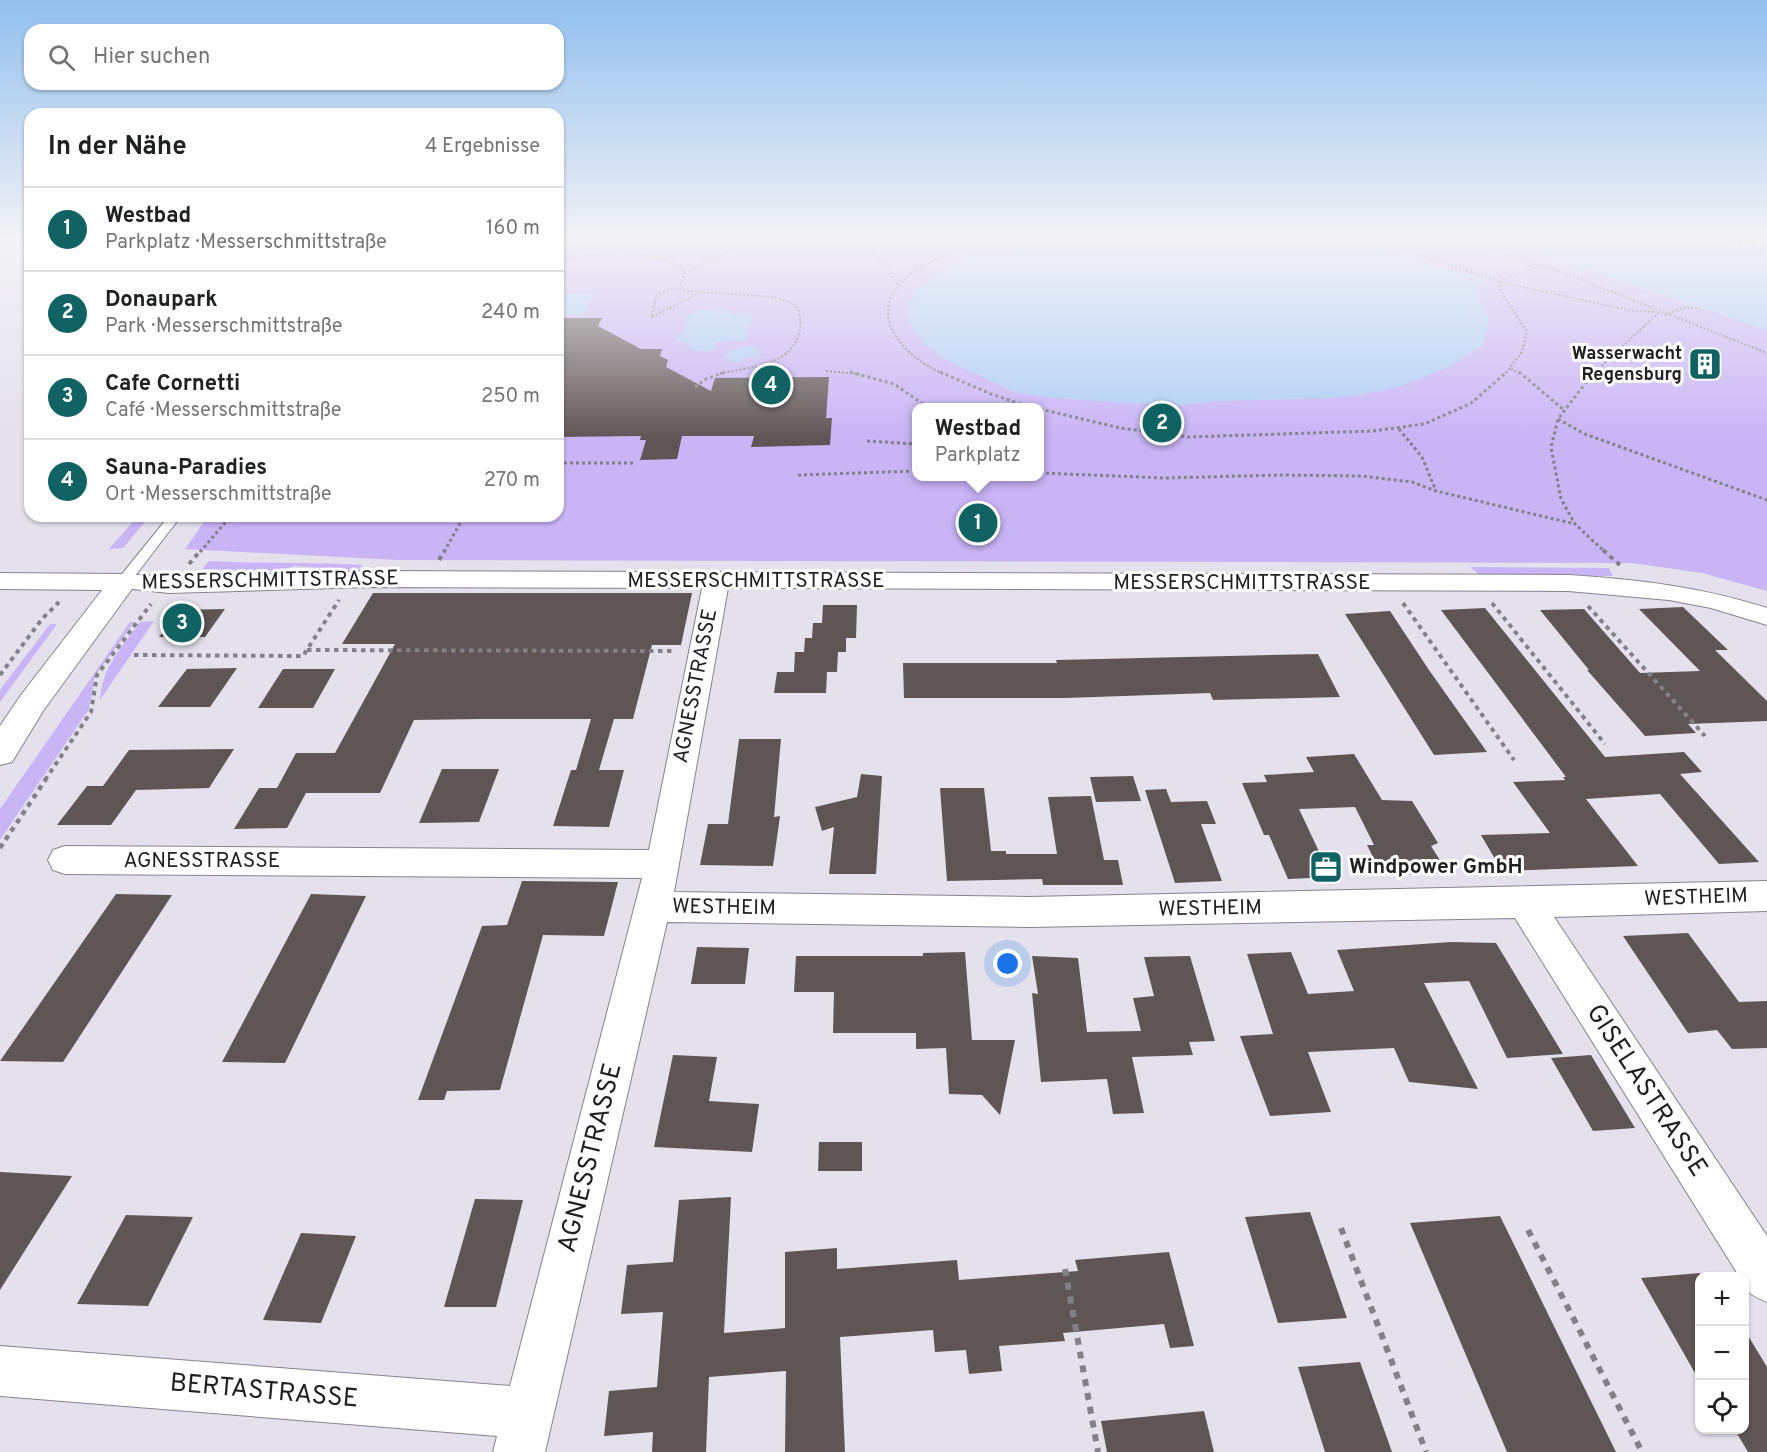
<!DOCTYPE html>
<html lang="de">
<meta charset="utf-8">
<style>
body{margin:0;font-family:Overpass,sans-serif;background:#f2f2f2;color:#202124}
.controls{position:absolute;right:18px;bottom:18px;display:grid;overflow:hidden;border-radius:12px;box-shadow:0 2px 4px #0004}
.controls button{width:54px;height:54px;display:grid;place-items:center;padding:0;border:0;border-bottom:2px solid #e0e0e0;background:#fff;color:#202124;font:30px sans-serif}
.you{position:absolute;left:1008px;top:964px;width:21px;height:21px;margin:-15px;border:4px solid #fff;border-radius:50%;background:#1a73e8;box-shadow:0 0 0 9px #1a73e833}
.badge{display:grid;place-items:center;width:39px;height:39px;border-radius:50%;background:#116263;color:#fff;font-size:20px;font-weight:700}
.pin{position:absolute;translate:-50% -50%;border:3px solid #fff;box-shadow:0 2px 6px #0006}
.popup{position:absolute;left:912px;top:403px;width:132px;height:78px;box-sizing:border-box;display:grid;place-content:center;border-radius:12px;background:#fff;filter:drop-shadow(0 2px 4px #0005);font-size:20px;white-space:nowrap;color:#757577}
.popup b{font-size:22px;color:#202124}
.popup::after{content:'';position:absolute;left:50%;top:100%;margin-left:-12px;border:12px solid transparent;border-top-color:#fff}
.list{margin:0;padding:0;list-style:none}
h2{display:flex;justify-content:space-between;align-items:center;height:78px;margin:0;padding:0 24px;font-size:26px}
h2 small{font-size:20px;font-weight:400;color:#757577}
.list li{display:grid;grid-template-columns:39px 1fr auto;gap:18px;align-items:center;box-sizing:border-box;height:84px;padding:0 24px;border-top:2px solid #e0e0e0}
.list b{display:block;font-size:22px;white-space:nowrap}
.list p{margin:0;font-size:20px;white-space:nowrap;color:#757577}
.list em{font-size:20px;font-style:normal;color:#757577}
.icon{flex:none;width:33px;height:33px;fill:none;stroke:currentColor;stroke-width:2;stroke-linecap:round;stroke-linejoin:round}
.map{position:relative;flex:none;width:1767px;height:1452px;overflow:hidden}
.search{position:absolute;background:#fff;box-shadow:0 2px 4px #0004;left:24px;top:24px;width:540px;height:66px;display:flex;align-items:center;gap:15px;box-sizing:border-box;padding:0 21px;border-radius:18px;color:#757577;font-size:22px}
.panel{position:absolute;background:#fff;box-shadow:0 2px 4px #0004;left:24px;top:108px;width:540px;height:414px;border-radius:18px}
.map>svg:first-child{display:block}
.green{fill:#c9b4f6;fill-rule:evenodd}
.water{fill:#b0cff6}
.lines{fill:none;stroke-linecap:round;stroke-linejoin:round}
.ferry{stroke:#06529b;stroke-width:1.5;stroke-dasharray:4.5 3;stroke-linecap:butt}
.building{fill:#605555}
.service-casing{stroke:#86838d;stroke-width:2}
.minor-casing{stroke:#86838d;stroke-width:2}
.tertiary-casing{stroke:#86838d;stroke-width:2}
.path-far4{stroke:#838188;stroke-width:2;stroke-dasharray:2 2;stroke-linecap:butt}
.path-far3{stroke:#838188;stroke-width:3;stroke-dasharray:3 3;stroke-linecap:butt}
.path-far2{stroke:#838188;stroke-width:4;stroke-dasharray:4.5 4.5;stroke-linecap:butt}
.path-far1{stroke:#838188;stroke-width:4.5;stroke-dasharray:5 5;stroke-linecap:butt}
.path{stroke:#838188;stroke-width:6;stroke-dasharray:7 7;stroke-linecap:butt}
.service{fill:#fff;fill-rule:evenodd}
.minor{fill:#fff;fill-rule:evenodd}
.tertiary{fill:#fff;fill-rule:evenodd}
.labels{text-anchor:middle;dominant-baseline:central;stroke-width:6;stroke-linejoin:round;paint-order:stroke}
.far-poi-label{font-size:18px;font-weight:bold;fill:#201f22;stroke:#fff;text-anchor:end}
.street-label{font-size:21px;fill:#201f22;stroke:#fff}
.poi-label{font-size:21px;font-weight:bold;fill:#201f22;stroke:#fff;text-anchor:start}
.near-street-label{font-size:26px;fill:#201f22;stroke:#fff}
</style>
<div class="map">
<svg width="1767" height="1452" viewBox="0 0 1767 1452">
<rect width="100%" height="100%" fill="#e4e1ec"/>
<g class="green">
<path d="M 558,235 L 1479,235 L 1672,298 L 1684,302 L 1684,305 L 1712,311 L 1767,330 L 1767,591 L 1702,573 L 1632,563 L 399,560 L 185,549 L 208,516 L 558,516 ZM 916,408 L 1040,408 L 1040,476 L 916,476 Z"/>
<polygon points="138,516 150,516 123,548 109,549"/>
<path d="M 209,561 C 260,564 311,562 362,565 L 358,570 L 293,566 L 284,571 L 202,569 Z"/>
<polygon points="1470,567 1609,568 1613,576 1481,576"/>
<path d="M 154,621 L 100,700 C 102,667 122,647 140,622 Z"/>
<polygon points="130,622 134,622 95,676 89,709 0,840 0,809"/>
<polygon points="50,624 57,624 0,702 0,690"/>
</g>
<g class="water">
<polygon points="1045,235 1328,235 1451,272 1472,275 1486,280 1480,283 1475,294 1489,318 1483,345 1448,367 1422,378 1397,387 1360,395 1333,398 1217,401 1177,406 1051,398 1015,392 947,361 924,343 912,327 908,313 911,300 919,287 960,262 1030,242"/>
<polygon points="1479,235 1767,235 1767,330 1712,311 1683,305 1683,302 1672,298"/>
<polygon points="558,293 594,293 582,315 558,315"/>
<polygon points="707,309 723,309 731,312 731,315 753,315 746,340 716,342 717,346 715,349 702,352 689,349 689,344 674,340 686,330 687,316"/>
<polygon points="742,347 758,348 761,353 758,357 746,357 741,363 729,362 725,357 727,353"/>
</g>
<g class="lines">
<polyline class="ferry" points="1709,235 1767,250"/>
</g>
<g class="building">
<polygon points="558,318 602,318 598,326 641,349 662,349 660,356 668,360 666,367 711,391 715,378 829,377 826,418 832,418 830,445 751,447 754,436 682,436 677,459 640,460 646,440 640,440 641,436 558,437"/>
<polygon points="373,593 692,593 681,645 652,645 633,719 614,719 599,770 624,770 609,827 553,826 571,770 576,770 591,719 482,719 414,720 380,793 306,793 287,828 234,829 259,788 277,788 296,753 335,753 395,644 342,644"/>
<polygon points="823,605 857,605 856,638 846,638 846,652 838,652 837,672 827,672 826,693 774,693 777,672 794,672 795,652 804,652 805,638 812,638 813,623 822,623"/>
<polygon points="1683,607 1728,650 1715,650 1767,701 1767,721 1688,724 1696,733 1645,736 1587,670 1589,670 1540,610 1584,609 1640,673 1700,671 1639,609"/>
<polygon points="1485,608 1605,757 1684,752 1702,772 1680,774 1759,862 1719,864 1660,794 1586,799 1638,866 1502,871 1481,835 1550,833 1513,782 1565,780 1563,777 1566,777 1441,610"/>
<polygon points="225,609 205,637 159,637 180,610"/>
<polygon points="1390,611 1429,670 1487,752 1434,755 1345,614"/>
<polygon points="1318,654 1340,697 1213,700 1210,693 1065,698 904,698 903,663 1057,663 1056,660"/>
<polygon points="237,668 210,707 158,707 187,669"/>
<polygon points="283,669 335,669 313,708 258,708"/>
<polygon points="739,739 781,739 774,817 780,816 773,866 700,865 708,824 728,824"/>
<polygon points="234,749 209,788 136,790 111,825 57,825 87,786 103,786 129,750"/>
<polygon points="1354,754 1382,800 1412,801 1438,843 1431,846 1448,873 1382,875 1367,845 1374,845 1355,807 1299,809 1331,877 1288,879 1269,835 1264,835 1242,783 1267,782 1264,775 1314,772 1306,757"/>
<polygon points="442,769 499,769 479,822 419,823"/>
<polygon points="861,774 882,776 876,874 829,874 834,827 822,831 815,807 857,797"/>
<polygon points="1133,776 1141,801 1096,802 1090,777"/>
<polygon points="940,788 984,788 991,851 1006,851 1006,854 1057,854 1048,797 1091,796 1104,860 1118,860 1123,885 1043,885 1042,879 947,881"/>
<polygon points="1166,789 1171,802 1207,801 1216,824 1201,824 1222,881 1175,883 1145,790"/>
<polygon points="522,881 618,882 604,936 543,935 500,1090 447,1091 444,1100 418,1100 482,926 507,925"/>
<polygon points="116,894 172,895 63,1062 0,1061"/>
<polygon points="311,894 366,896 285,1063 222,1062"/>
<polygon points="1688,933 1739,1002 1767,1001 1767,1048 1732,1049 1717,1030 1688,1033 1623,936"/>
<polygon points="1451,942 1496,943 1563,1054 1507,1058 1469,981 1424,983 1478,1089 1409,1082 1394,1048 1308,1052 1331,1112 1270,1116 1240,1036 1273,1034 1247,954 1291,952 1308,994 1354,991 1337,950"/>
<polygon points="697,947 749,948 745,984 691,984"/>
<polygon points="965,952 972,1040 1015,1040 1000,1115 982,1095 949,1094 946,1048 916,1049 916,1033 833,1033 834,992 794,992 796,956 923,956 923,953"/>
<polygon points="1032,956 1078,958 1087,1032 1141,1031 1133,998 1154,996 1144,957 1190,956 1215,1041 1189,1042 1193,1055 1132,1057 1144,1113 1113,1114 1107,1079 1041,1082 1032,993 1038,994"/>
<polygon points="673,1055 717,1057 709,1101 759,1104 752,1152 654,1147"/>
<polygon points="1591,1055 1635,1128 1593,1131 1551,1058"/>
<polygon points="819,1142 862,1142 862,1171 818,1171"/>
<polygon points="0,1172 72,1176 0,1290"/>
<polygon points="731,1197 724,1333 785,1328 785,1252 837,1248 837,1269 957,1260 959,1280 1078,1271 1075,1260 1169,1252 1194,1346 1170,1348 1164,1324 1063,1333 1065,1341 999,1346 1002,1371 969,1374 966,1350 935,1352 933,1330 840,1337 845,1452 785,1452 786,1371 709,1377 706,1452 652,1452 653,1432 604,1436 609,1391 657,1387 663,1312 621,1314 627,1265 673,1262 679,1200"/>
<polygon points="475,1199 523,1200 496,1307 444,1307"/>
<polygon points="1310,1212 1347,1318 1278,1323 1245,1217"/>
<polygon points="126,1215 193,1217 148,1306 77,1304"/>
<polygon points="1500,1216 1549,1316 1616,1452 1507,1452 1410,1223"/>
<polygon points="301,1233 356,1236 321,1323 263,1320"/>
<polygon points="1700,1273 1700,1382 1641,1278"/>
<polygon points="1744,1329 1767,1367 1767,1452 1748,1452 1735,1430 1744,1430"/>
<polygon points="1360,1362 1392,1452 1325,1452 1298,1367"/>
<polygon points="1204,1411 1214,1452 1107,1452 1101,1421"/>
</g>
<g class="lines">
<defs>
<polygon id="service" points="169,516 181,516 128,585 118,585 117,582 118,579"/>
<path id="minor" d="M 368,571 L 1568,575 C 1636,579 1702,587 1767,608 L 1767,625 L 1711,608 L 1669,600 L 1568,591 L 728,588 L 674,892 L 1029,897 L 1767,881 L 1767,911 L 1554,917 L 1767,1236 L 1767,1302 C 1753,1296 1744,1293 1744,1276 L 1739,1276 L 1515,918 L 1029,927 L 667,922 L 545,1452 L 493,1452 L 497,1436 L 0,1396 L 0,1346 L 510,1386 L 642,878 L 65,874 L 53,870 L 48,860 L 53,850 L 65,846 L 649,850 L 702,588 L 368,587 L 169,593 L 114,587 L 110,582 L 114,577 L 123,574 L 169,577 Z"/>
<polygon id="tertiary" points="0,573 123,574 133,576 137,582 43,711 12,762 0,765 0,726 21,695 102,590 0,589"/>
</defs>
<use href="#service" class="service-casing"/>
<use href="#minor" class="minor-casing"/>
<use href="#tertiary" class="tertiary-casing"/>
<g class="path-far4">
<polyline points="860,235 886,266 898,286"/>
<polyline points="1360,235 1501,282 1499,288 1527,332 1522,352 1505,374"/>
<polyline points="1448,235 1569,275 1767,353"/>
<polyline points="936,237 950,235"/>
<polyline points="872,248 927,239 937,235"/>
<path d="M 558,259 C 598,254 651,245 685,271 L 680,287 L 685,291 L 775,297 L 796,305 C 801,316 802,326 798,337 C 787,367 746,367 719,374"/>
<polyline points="1542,265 1501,280 1501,282 1632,311 1655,312"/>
<polyline points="684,273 745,243 746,235"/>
<polyline points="1665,315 1686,307 1700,309"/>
<polyline points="652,316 656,297 666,290 680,288"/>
<polyline points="652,317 699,293"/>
<polyline points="1511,369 1521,374"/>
<polyline points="826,371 860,374"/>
<path d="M 943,374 C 890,349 860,301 925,265 C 951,251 980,245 1008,235"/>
<polyline points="1593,374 1659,312"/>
</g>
<g class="path-far3">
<polyline points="850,372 894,384 929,408"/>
<polyline points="940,372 991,394 1032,408"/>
<polyline points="1519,372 1564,410"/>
<polyline points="1594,372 1558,419 1551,447 1561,499 1575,524 1605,552"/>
<polyline points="695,387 706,379 725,372"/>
<polyline points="1040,409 1120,428 1188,437 1373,431 1424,424 1470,404 1507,372"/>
<polyline points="1558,419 1585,434 1767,500"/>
<polyline points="1399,429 1422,457 1436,491"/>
<polyline points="867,441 916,444"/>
<polyline points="558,463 635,463"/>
<polyline points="1040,473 1166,478 1280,475 1361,476 1412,482 1436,491 1575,524"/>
<polyline points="798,475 916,471"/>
<polyline points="200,552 231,516"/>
<polyline points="444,552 464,516"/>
</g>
<g class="path-far2">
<polyline points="1603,550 1621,566"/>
<polyline points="439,560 445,550"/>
<polyline points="189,564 201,550"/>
<polyline points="1403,603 1514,760"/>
<polyline points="1492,603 1605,744"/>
<polyline points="1588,606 1705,736"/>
<polyline points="307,650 676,651"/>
<polyline points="134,655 303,656 339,600"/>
<polyline points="0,675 42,619 59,602"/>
<polyline points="45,780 91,712 97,675 151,604"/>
</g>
<polyline class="path-far1" points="0,848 46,779"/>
<g class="path">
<polyline points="1341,1228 1426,1452"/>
<polyline points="1528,1230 1642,1452"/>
<polyline points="1065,1269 1098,1452"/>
</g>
<use href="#service" class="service"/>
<use href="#minor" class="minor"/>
<use href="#tertiary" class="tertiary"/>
</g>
<linearGradient id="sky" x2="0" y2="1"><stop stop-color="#91bfee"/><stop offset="0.54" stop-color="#f3f2f6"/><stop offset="1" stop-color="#f3f2f6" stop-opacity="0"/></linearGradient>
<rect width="1767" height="439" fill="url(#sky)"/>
<defs>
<symbol id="building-square" viewBox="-11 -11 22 22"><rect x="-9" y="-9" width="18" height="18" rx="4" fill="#116263" stroke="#fff"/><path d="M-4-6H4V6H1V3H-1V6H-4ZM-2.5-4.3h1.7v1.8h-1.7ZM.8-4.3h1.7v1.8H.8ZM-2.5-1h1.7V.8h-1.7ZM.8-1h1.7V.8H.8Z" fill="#fff"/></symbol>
<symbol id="office-square" viewBox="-11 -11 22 22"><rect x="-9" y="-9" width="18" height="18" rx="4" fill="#116263" stroke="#fff"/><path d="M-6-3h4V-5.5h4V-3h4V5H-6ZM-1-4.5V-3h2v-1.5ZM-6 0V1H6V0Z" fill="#fff"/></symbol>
</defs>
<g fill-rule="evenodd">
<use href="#building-square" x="1686" y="345" width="38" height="38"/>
<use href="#office-square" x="1307" y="848" width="38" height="38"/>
</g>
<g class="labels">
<g class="far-poi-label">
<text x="1682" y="354">Wasserwacht<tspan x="1682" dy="21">Regensburg</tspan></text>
</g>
<g class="street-label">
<text transform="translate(270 581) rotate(-1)">MESSERSCHMITTSTRASSE</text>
<text x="756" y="581">MESSERSCHMITTSTRASSE</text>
<text x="1242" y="583">MESSERSCHMITTSTRASSE</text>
<text transform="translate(696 686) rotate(-79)">AGNESSTRASSE</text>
<text x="202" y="861">AGNESSTRASSE</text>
<text transform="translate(1696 898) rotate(-2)">WESTHEIM</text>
<text transform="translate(724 908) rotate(1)">WESTHEIM</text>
<text transform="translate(1210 909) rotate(-1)">WESTHEIM</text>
</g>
<g class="poi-label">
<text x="1349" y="867">Windpower GmbH</text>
</g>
<g class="near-street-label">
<text transform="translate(1646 1091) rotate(57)">GISELASTRASSE</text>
<text transform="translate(591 1158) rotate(-76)">AGNESSTRASSE</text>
<text transform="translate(264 1392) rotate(5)">BERTASTRASSE</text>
</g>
</g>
</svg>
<div class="controls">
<button>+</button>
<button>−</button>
<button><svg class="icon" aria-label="locate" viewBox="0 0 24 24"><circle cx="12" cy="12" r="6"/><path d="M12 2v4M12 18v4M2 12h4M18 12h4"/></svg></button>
</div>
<div class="you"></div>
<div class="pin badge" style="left:978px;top:523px">1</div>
<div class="popup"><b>Westbad</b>Parkplatz</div>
<div class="pin badge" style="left:1162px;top:423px">2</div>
<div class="pin badge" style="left:182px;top:623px">3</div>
<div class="pin badge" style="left:771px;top:385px">4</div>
<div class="search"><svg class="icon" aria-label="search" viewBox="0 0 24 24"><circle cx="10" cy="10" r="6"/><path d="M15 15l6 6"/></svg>Hier suchen</div>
<section class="panel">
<h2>In der Nähe<small>4 Ergebnisse</small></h2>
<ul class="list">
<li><span class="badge">1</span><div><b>Westbad</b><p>Parkplatz · Messerschmittstraße</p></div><em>160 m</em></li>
<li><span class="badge">2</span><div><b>Donaupark</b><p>Park · Messerschmittstraße</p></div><em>240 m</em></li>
<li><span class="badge">3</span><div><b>Cafe Cornetti</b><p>Café · Messerschmittstraße</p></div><em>250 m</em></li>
<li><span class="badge">4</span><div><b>Sauna-Paradies</b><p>Ort · Messerschmittstraße</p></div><em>270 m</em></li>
</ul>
</section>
</div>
